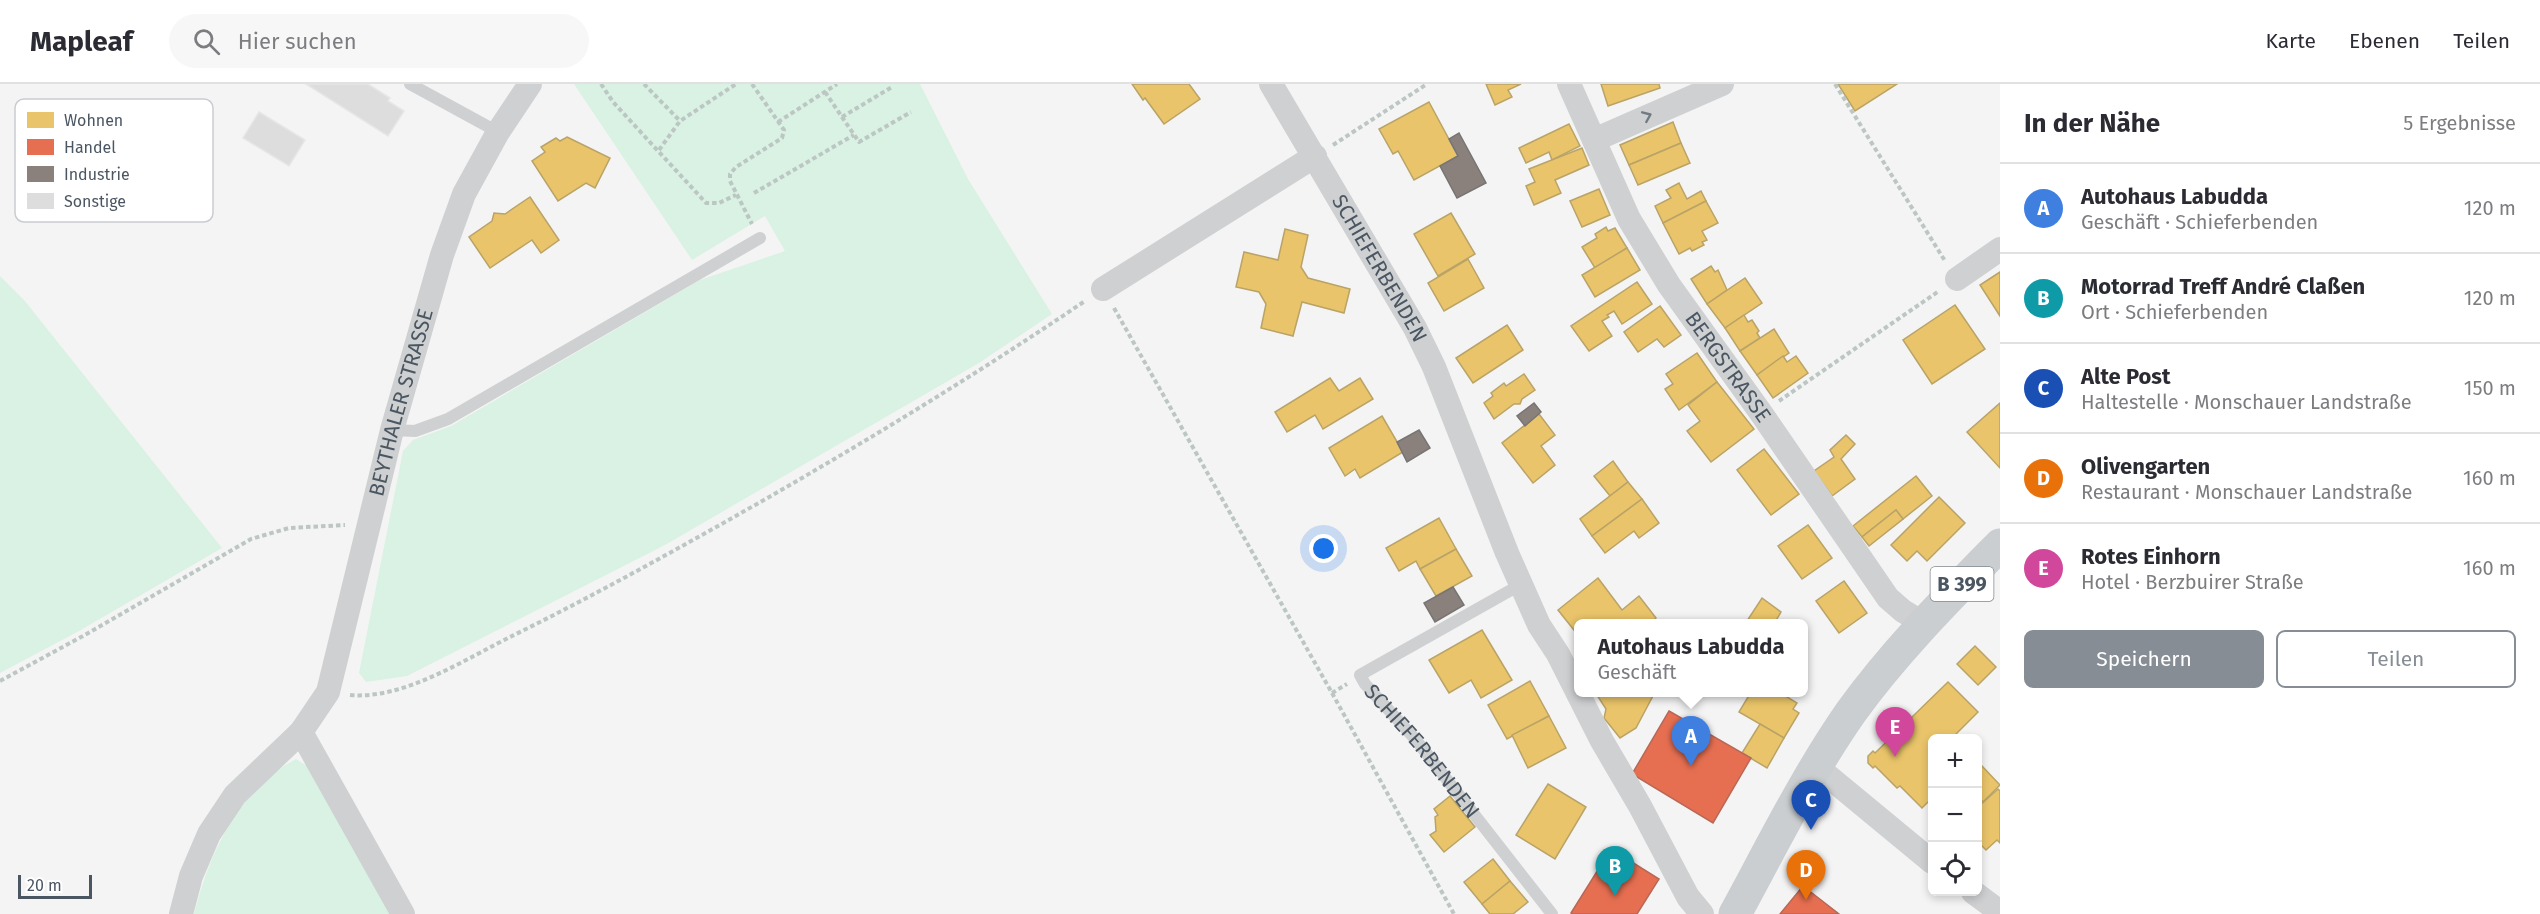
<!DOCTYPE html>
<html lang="de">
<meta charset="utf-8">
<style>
body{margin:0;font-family:"Fira Sans",sans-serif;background:#f7f7f7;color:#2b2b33}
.controls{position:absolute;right:18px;bottom:18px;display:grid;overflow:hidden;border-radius:9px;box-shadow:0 3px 9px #0003}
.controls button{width:54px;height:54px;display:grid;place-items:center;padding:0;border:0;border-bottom:2px solid #e1e1e2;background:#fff;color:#2b2b33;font:30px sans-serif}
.scale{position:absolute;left:18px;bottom:15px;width:74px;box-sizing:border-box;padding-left:6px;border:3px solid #4a5661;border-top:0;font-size:16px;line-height:21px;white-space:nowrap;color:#4a5661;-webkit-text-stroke:4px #fff;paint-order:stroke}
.you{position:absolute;left:1324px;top:465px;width:21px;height:21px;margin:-15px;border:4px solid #fff;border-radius:50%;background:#1a73e8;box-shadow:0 0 0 9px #1a73e833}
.badge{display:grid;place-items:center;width:39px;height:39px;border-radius:50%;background:#868d94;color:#fff;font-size:20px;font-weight:700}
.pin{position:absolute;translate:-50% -50px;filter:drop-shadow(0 2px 3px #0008)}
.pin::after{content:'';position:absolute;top:32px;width:21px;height:18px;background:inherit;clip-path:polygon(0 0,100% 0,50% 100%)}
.popup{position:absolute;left:1574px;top:535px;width:234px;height:78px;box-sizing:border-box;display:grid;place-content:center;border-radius:9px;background:#fff;filter:drop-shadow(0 2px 4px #0005);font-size:20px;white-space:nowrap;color:#7c7c81}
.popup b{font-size:22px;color:#2b2b33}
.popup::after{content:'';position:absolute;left:50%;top:100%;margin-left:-12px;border:12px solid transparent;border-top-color:#fff}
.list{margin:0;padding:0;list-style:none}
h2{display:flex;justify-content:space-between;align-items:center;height:78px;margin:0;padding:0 24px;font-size:26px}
h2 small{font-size:20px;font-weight:400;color:#7c7c81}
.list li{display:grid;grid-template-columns:39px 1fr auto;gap:18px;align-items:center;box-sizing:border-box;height:90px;padding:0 24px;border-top:2px solid #e1e1e2}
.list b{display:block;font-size:22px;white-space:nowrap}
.list p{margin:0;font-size:20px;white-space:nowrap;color:#7c7c81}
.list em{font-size:20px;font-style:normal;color:#7c7c81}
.actions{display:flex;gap:12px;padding:18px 24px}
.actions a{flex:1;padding:14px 0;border:2px solid #868d94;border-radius:9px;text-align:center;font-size:21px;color:#868d94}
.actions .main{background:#868d94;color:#fff}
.icon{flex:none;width:33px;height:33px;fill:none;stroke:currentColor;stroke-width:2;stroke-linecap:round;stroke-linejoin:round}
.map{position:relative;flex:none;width:2000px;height:830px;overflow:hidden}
header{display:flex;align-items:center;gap:36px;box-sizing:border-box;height:84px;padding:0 30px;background:#fff;border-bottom:2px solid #e1e1e2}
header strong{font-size:28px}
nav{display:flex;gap:33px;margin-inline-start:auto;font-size:21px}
.search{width:420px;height:54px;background:#f7f7f7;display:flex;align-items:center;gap:15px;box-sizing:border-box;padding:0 21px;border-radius:33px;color:#7c7c81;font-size:22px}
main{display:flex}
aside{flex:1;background:#fff}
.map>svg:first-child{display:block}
.green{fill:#d9f2e3}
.homes{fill:#e9c46a;stroke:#b9a367;stroke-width:1.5}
.shops{fill:#e76f51;stroke:#b86856;stroke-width:1.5}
.industry{fill:#8a817c;stroke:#777474;stroke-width:1.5}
.building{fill:#ddddde;stroke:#e5e6e7;stroke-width:1.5}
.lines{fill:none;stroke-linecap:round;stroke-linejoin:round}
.path{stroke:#bcc7c4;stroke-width:4;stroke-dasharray:4.5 3;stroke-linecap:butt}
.lane{stroke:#ced0d2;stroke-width:12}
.street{stroke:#ced0d2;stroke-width:24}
.primary{stroke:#caced1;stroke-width:33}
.oneway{stroke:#727b83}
.labels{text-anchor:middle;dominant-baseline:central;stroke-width:6;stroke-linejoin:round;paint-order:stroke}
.shield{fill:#fff;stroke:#808990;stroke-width:1.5}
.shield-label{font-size:20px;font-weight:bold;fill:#4a5661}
.street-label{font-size:21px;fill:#4a5661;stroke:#fff}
.key{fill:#fff;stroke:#c9ccd0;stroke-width:1.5}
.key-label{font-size:16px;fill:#4a5661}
</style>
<header>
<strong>Mapleaf</strong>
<div class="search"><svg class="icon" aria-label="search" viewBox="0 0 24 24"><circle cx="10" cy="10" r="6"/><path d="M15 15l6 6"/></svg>Hier suchen</div>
<nav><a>Karte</a><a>Ebenen</a><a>Teilen</a></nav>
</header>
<main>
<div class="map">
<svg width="2000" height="830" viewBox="0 0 2000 830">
<rect width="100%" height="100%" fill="#f4f4f4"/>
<g class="green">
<polygon points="574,0 920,0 968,95 1052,230 979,279 665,461 407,592 366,598 359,589 403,367 413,356 451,342 700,196 785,167 765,132 692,176"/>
<polygon points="0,192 24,216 222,464 79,547 0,589"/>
<path d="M 296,675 L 314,686 L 395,830 L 194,830 C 209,770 238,705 296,675 Z"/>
</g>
<g class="homes">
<polygon points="1132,0 1189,0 1200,15 1164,40 1145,14 1143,16"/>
<polygon points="1486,0 1521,0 1508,6 1512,13 1495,21"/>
<polygon points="1601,0 1659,0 1660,4 1608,22"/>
<polygon points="1838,0 1897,0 1855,27"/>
<polygon points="1429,18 1458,72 1414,96 1398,67 1393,70 1379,45"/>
<polygon points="1673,38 1681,59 1629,81 1620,61"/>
<polygon points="1569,40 1580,62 1552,76 1549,68 1526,79 1519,64"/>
<polygon points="567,53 610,74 595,104 586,99 558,117 532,77 545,68 541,63 556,54 560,57"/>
<polygon points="1681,59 1690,79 1638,101 1629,81"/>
<polygon points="1582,64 1589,81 1555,96 1561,109 1534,121 1526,102 1535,98 1529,85"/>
<polygon points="1679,99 1687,115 1701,107 1706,117 1663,139 1655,122 1671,114 1666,106"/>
<polygon points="1599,105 1610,131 1582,143 1570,117"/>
<polygon points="530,113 559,156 541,169 532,156 490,184 469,153 492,137 494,129 505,130"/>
<polygon points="1706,117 1718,139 1702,147 1707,156 1702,158 1704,161 1692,167 1690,164 1679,170 1663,139"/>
<polygon points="1451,129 1475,170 1438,192 1414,150"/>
<polygon points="1606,143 1608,147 1615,144 1627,164 1595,184 1582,163 1597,154 1595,150"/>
<polygon points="1285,145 1308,151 1301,183 1308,194 1350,205 1344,229 1302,218 1293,252 1261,244 1266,220 1259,208 1236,203 1244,168 1278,176"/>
<polygon points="1627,164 1640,186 1595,213 1582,191"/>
<polygon points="1468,175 1484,204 1444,227 1428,199"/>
<polygon points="1711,182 1715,188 1718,186 1727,206 1707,220 1691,195"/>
<polygon points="2000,188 2000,232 1980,201"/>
<polygon points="1745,194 1762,219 1725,244 1707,220"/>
<polygon points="1637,198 1652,220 1622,240 1614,227 1607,231 1609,233 1602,237 1612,252 1589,267 1571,242"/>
<polygon points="1955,221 1985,265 1932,300 1903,256"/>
<polygon points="1660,222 1681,251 1664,263 1657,255 1638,268 1624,248"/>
<polygon points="1744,231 1748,238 1752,236 1759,247 1757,249 1760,254 1740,267 1725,244"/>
<polygon points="1507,241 1523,266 1473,299 1456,274"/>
<polygon points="1774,245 1789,269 1757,291 1740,267"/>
<polygon points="1697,269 1717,298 1679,326 1665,305 1673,300 1666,290"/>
<polygon points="1783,272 1787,278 1796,272 1808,289 1773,314 1757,291"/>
<polygon points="1524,290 1535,306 1522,315 1520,320 1514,320 1494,335 1484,319 1493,312 1491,309 1504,299 1506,302"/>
<polygon points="1330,294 1339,307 1360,294 1373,315 1323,345 1315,331 1287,348 1275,328"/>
<polygon points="1717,298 1754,345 1711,378 1687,347 1700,337 1688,321"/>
<polygon points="2000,319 2000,384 1967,348"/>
<polygon points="1539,330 1555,351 1541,362 1555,381 1533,399 1502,359"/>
<polygon points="1382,332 1403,368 1360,394 1355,385 1345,392 1329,364"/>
<polygon points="1846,351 1855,360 1841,375 1855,395 1832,412 1814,387 1834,373 1830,366"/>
<polygon points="1764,365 1799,410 1771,431 1737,386"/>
<polygon points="1613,377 1628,398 1610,412 1594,392"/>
<polygon points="1916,392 1932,412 1903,435 1896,426 1862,453 1853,442"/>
<polygon points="1628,398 1642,415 1592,452 1580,435"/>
<polygon points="1939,413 1965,439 1927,477 1917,467 1907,477 1891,461"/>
<polygon points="1642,415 1659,439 1639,454 1634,447 1605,469 1592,452"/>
<polygon points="1896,426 1903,435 1869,462 1862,453"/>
<polygon points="1439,434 1456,465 1420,485 1416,477 1399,487 1386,464"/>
<polygon points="1808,441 1832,474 1802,495 1778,462"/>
<polygon points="1456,465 1472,492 1436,512 1420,485"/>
<polygon points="1598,494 1622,526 1639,512 1656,534 1649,540 1578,540 1578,551 1558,526"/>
<polygon points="1844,497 1867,529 1839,549 1816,517"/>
<polygon points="1762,514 1781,528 1774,540 1745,540"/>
<polygon points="1482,546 1512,596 1481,614 1471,596 1449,609 1429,576"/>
<polygon points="1975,562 1996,583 1978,601 1957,580"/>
<polygon points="1530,597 1549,632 1507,655 1488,621"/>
<polygon points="1948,598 1978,628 1952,654 1932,654 1932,714 1922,724 1900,702 1897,704 1875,682 1873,684 1868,679 1868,672 1873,667 1875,669"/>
<polygon points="1600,608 1655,608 1636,644 1620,654 1604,634 1606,625 1597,611"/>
<polygon points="1751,608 1779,608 1797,619 1793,625 1799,629 1784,654 1739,628"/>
<polygon points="1549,632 1566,664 1528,684 1512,651"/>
<polygon points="1760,640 1784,654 1767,684 1742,669"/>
<polygon points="1982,682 2000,701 1983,718 1978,712 1978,686"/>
<polygon points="1548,700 1586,723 1555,775 1516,751"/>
<polygon points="1998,705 2000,707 2000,759 1997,756 1986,766 1978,758 1978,723"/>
<polygon points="1450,712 1475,743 1444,768 1430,751 1436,747 1435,733 1438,731 1434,725"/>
<polygon points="1493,775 1510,797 1482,820 1464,798"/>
<polygon points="1510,797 1528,818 1513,830 1490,830 1482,820"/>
</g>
<g class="shops">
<polygon points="1669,627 1751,674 1713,739 1632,690"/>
<polygon points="1611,765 1659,795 1637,830 1573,830 1571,829"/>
<polygon points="1803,802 1839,830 1780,830"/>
</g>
<g class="industry">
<polygon points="1459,49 1486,99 1457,114 1440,82 1458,72 1449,55"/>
<polygon points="1534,319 1541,328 1525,342 1517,332"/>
<polygon points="1419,346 1430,364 1407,378 1397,358"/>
<polygon points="1453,503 1464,521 1435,538 1424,519"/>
</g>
<g class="building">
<polygon points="306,0 368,0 390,14 388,17 404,27 388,52"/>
<polygon points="259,28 305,56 289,82 243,54"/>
</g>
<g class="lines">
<g class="path">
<polyline points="601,0 613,18 706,119 719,119 736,111"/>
<polyline points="644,0 680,37"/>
<polyline points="752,0 784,46 782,54 736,83 730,90 730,97 752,140"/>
<polyline points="1835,0 1945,177"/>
<polyline points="825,8 859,58 911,28"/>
<polyline points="842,33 892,3"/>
<polyline points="778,38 837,0"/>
<polyline points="1333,61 1427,0"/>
<polyline points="659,66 680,37 736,0"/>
<polyline points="754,109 854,51"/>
<polyline points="1114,224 1332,609 1454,830"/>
<polyline points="1779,317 1939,207"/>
<polyline points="0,597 83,552 251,455 289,444 345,441"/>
<polyline points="1332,609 1347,600"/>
<path d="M 350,611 C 404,616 467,574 514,551 C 589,514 661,474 734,433 C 854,365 971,294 1085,217"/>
</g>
<g class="lane">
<polyline points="410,0 498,48"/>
<polyline points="392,346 415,347 448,335 760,154"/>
<path id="s1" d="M 1520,501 L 1360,591 L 1365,600 L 1416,656 L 1552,830"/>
</g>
<g class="street">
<path id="s2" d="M 1271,0 L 1415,244 L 1434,283 L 1507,469 L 1539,541 L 1558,570 L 1602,657 L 1640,722 L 1688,813 L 1702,830"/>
<path id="s3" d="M 1569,0 L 1629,135 L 1669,201 L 1761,329 L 1888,514 L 1903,527 L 1923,539"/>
<polyline points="1594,56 1722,0"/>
<polyline points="1957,195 2000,165"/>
<polyline points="1103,205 1315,72"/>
<polyline points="301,648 403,830"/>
<polyline points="1817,683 1932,778"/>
<polyline points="1973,808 2000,828"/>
<path id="s4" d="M 181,830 L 191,792 L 209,750 L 235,711 L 301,648 L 328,608 L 392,346 L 442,171 L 464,110 L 498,48 L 530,0"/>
</g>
<path class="primary" d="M 1735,830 C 1772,762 1807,691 1851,628 C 1895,567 1948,514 2000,461"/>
</g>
<defs><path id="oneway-chevron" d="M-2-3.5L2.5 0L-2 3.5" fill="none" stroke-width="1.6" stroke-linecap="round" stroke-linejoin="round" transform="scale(1.5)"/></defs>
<use class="oneway" href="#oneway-chevron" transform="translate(1647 32) rotate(-23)"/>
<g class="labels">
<rect class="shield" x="1930.5" y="483" width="63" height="34" rx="4.5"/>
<g class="shield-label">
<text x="1962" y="500">B 399</text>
</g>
<g class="street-label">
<text stroke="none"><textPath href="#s2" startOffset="214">SCHIEFERBENDEN</textPath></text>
<text stroke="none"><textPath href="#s3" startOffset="326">BERGSTRASSE</textPath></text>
<text stroke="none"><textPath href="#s4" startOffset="570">BEYTHALER STRASSE</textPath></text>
<text stroke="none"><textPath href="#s1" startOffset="282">SCHIEFERBENDEN</textPath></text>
</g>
</g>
<rect x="15" y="15" width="198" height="123" rx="9" class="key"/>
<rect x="27" y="28" width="27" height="16" fill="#e9c46a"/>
<rect x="27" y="55" width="27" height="16" fill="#e76f51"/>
<rect x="27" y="82" width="27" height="16" fill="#8a817c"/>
<rect x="27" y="109" width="27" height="16" fill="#ddddde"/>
<g class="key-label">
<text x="64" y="42">Wohnen</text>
<text x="64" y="69">Handel</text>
<text x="64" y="96">Industrie</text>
<text x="64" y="123">Sonstige</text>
</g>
</svg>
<div class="controls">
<button>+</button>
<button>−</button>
<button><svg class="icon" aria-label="locate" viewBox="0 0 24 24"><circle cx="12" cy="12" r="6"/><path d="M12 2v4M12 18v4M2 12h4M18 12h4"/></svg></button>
</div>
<div class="scale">20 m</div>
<div class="you"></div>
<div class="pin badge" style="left:1691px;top:682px;background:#3f7fe0">A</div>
<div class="popup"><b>Autohaus Labudda</b>Geschäft</div>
<div class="pin badge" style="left:1615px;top:812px;background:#0f9aa8">B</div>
<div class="pin badge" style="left:1811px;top:746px;background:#1a4fb4">C</div>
<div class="pin badge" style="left:1806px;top:816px;background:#e8710a">D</div>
<div class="pin badge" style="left:1895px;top:673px;background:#d1479c">E</div>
</div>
<aside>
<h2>In der Nähe<small>5 Ergebnisse</small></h2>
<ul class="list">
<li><span class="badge" style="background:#3f7fe0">A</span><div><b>Autohaus Labudda</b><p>Geschäft · Schieferbenden</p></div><em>120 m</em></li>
<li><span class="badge" style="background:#0f9aa8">B</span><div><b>Motorrad Treff André Claßen</b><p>Ort · Schieferbenden</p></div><em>120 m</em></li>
<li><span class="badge" style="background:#1a4fb4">C</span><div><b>Alte Post</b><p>Haltestelle · Monschauer Landstraße</p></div><em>150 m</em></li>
<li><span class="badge" style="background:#e8710a">D</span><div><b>Olivengarten</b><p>Restaurant · Monschauer Landstraße</p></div><em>160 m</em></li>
<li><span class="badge" style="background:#d1479c">E</span><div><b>Rotes Einhorn</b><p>Hotel · Berzbuirer Straße</p></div><em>160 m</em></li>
</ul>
<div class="actions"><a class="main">Speichern</a><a>Teilen</a></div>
</aside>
</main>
